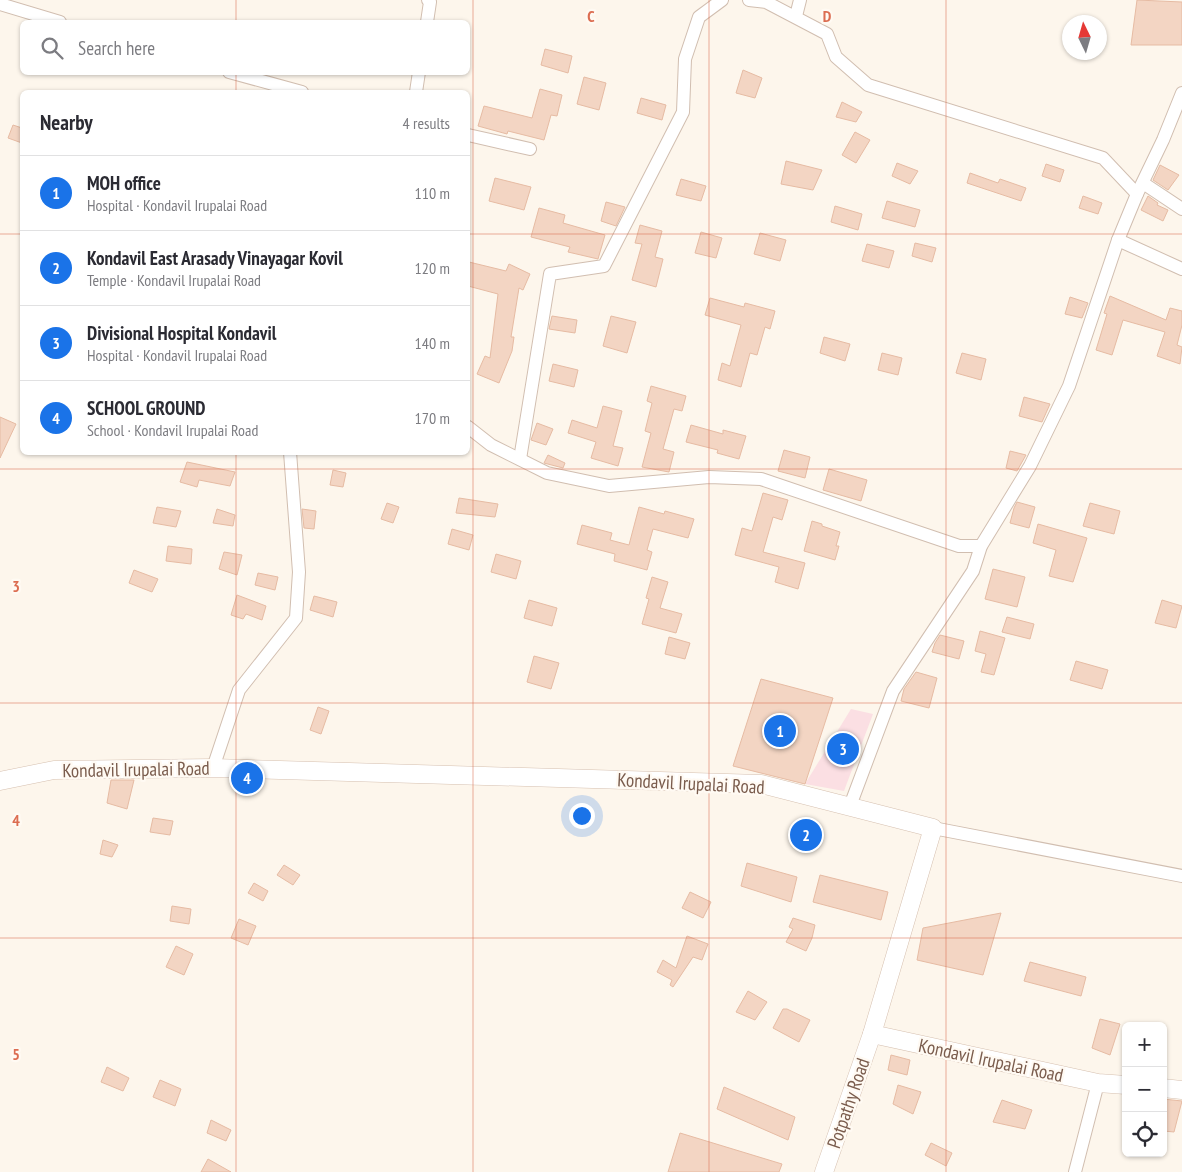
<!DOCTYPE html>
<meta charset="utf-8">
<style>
body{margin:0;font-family:"PT Sans Narrow",sans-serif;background:#f7f7f7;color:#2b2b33}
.controls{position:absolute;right:15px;bottom:15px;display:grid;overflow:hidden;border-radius:8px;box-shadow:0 1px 4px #0004}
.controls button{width:45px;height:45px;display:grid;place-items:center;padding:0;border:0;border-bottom:1px solid #e1e1e2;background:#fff;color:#2b2b33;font:25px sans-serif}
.compass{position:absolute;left:1062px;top:15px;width:45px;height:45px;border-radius:50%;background:#fff;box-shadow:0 1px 4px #0004;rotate:355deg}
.you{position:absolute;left:581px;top:815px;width:18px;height:18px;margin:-12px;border:4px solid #fff;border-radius:50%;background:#1a73e8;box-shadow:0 0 0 8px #1a73e833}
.badge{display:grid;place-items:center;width:32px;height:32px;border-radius:50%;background:#1a73e8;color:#fff;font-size:16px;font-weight:700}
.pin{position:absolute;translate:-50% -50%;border:2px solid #fff;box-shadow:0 1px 5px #0006}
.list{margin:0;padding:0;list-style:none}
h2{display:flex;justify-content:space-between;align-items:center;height:65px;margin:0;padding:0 20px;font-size:21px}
h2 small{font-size:16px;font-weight:400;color:#7c7c81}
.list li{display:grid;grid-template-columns:32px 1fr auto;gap:15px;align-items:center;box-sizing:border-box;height:75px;padding:0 20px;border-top:1px solid #e1e1e2}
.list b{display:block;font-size:19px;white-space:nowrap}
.list p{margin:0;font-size:16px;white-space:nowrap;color:#7c7c81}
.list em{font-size:16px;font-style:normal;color:#7c7c81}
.icon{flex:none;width:28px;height:28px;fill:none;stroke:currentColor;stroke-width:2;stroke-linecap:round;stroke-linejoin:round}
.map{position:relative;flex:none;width:1182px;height:1172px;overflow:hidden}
.search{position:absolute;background:#fff;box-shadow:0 1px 4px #0004;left:20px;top:20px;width:450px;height:55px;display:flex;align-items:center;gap:12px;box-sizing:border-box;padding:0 18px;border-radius:8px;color:#7c7c81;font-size:19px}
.panel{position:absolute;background:#fff;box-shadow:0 1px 4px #0004;left:20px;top:90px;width:450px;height:365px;border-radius:8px}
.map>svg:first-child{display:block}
.medical{fill:#fbdfe3}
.building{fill:#f3d5c3;stroke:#e6bba3}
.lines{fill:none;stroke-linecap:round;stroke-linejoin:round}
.street-casing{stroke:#d1beb0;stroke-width:14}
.secondary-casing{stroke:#d6c0b0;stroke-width:19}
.street{stroke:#fff;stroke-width:12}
.secondary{stroke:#fff;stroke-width:18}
.grid{fill:none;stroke:#dc6d51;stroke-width:1;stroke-opacity:0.55}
.labels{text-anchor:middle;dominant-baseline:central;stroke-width:4.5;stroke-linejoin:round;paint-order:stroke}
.street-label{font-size:19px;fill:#7a5c4d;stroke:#fffaf3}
.grid-label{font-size:16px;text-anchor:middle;font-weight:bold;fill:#dc6d51;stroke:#fffaf3;stroke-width:4.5;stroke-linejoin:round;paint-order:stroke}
</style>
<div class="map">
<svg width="1182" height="1172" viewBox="0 0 1182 1172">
<rect width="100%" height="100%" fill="#fdf6ec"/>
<polygon class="medical" points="851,709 873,714 844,791 805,784"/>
<g class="building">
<polygon points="1137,0 1182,2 1182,45 1131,45"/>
<polygon points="545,49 572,56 568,73 541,65"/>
<polygon points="743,70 762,78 755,98 736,93"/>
<polygon points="584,77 606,83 599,110 577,104"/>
<polygon points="540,89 562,95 557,116 551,115 544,140 508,131 507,134 478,126 484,106 532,118"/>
<polygon points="641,98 666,105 662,120 637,113"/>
<polygon points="842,102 862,112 856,122 836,117"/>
<polygon points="13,125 22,128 22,143 8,138"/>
<polygon points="855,132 870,140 856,163 842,155"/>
<polygon points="786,161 822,170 813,190 781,184"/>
<polygon points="897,163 918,171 910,184 892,176"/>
<polygon points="1046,164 1064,170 1060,182 1042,176"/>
<polygon points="1160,165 1179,175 1168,190 1153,180"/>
<polygon points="970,173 998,183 1000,179 1026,188 1021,201 967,183"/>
<polygon points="495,178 531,187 524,210 489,201"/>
<polygon points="681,179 706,186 701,201 676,195"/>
<polygon points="1083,196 1102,203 1098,214 1079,208"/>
<polygon points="1148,196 1158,203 1157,205 1168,210 1163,221 1141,210"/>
<polygon points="887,201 920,210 915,227 882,218"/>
<polygon points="606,202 625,207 616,226 601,221"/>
<polygon points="835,206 862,214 858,230 831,222"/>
<polygon points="539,208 565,215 563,223 605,235 598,259 568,252 570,247 531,237"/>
<polygon points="640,225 662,231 655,257 663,259 656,287 632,280 642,244 635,243"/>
<polygon points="701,232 722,238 716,258 695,253"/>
<polygon points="760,233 786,240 780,261 754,254"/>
<polygon points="915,243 936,248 932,262 912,256"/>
<polygon points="867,244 894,251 889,268 862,261"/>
<polygon points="469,262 506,271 509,264 530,274 523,290 519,288 511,337 514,337 512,351 499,383 477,374 485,356 490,358 498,294 468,286 468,268"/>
<polygon points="1110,296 1166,320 1170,308 1182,311 1182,325 1177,345 1182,347 1180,364 1157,356 1165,332 1123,320 1112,355 1096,350 1107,314 1104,313"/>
<polygon points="1070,297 1088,303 1082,318 1065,314"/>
<polygon points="710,298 744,307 745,303 775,311 770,329 765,327 757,355 750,353 741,387 718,380 722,363 730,366 741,325 705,315"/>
<polygon points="552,316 577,320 575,333 549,329"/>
<polygon points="611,316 636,322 627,353 603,346"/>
<polygon points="824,337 850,344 845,361 820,353"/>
<polygon points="882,353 902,358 898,375 878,370"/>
<polygon points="962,353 986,359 981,380 956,373"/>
<polygon points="553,364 578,370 574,387 549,381"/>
<polygon points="651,386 686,396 682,411 674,409 663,449 674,452 669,472 642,467 651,433 645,431 652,403 647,401"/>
<polygon points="1024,397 1050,404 1042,422 1019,416"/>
<polygon points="603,406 622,411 613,446 623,448 618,466 591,458 596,442 568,433 572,420 597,428"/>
<polygon points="0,417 16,424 0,458"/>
<polygon points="537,423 553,429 546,445 531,440"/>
<polygon points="691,425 723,434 723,430 746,436 739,459 717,453 718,450 686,442"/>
<polygon points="784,450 810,457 805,478 778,471"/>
<polygon points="1010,451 1026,455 1017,471 1006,468"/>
<polygon points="548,455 565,463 563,468 544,463"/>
<polygon points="187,462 235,472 230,486 199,480 197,487 180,482"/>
<polygon points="829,469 867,480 861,501 823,490"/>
<polygon points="333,470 346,473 343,487 330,485"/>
<polygon points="763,493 788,500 782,520 773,517 763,552 805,563 798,589 775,582 779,567 735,555 742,528 752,531"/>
<polygon points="459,498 498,504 495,517 456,513"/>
<polygon points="1017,502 1035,507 1029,528 1010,523 1014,508"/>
<polygon points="387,503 399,507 393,523 381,519"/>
<polygon points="1090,503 1120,511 1114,534 1083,526"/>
<polygon points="157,507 181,511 176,527 153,523"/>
<polygon points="639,507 664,514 665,511 694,519 688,538 653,529 647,550 652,552 647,570 614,561 615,554 577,544 582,525 612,533 610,540 629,545"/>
<polygon points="217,509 235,515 233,526 213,523"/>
<polygon points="302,509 316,511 314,529 304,528"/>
<polygon points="812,521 822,524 822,526 840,532 836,546 839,546 835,560 804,551"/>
<polygon points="1038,524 1087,538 1073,582 1049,576 1056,550 1033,543"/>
<polygon points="452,529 473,535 469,550 448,544"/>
<polygon points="168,546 192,549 191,564 166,561"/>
<polygon points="224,552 242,555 237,575 219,569"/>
<polygon points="496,554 521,561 516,579 491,572"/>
<polygon points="993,569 1025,577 1017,607 985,599"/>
<polygon points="134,570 158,579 152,592 129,583"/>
<polygon points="258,573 278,577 275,590 255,585"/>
<polygon points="652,577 668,582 660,608 682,614 676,633 642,624 649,599 646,598"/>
<polygon points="237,595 266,606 262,620 246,614 243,619 231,615"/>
<polygon points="314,596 337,602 333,617 310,610"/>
<polygon points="529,600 557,608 552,626 524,618"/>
<polygon points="1162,600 1182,606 1176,628 1155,623"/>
<polygon points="1007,617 1034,624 1030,639 1002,632"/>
<polygon points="980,631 1005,638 994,675 981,672 986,654 975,651"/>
<polygon points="940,635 964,641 959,659 932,652 935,643"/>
<polygon points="669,637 690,643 685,659 665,654"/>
<polygon points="534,656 559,663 551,689 527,682"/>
<polygon points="1076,661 1108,670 1102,689 1070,680"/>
<polygon points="916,672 937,678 929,708 901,701 904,689"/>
<polygon points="761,679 833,698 805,784 733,766"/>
<polygon points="318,707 329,711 321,734 310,730"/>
<polygon points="111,780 134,780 127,809 107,803"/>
<polygon points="153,818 173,821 170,835 150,832"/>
<polygon points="103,840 118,845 112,857 100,854"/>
<polygon points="747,863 797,877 791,902 741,886"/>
<polygon points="284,865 300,875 293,885 277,875"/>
<polygon points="820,875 888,892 881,920 813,902"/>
<polygon points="254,883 268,891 263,901 248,893"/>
<polygon points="690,892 711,902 703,918 682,908"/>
<polygon points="172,906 191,909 189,924 170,921"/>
<polygon points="1001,913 983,975 917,960 923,928"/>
<polygon points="793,918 815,925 812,938 806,951 786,942 793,929 789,927"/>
<polygon points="239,919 256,926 248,945 231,938"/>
<polygon points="687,936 708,944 702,960 693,957 673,987 670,985 672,980 657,972 663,960 676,968"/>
<polygon points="176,946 193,954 184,975 166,967"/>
<polygon points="1030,962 1086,977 1081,996 1024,981"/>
<polygon points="748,991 767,1002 755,1020 736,1012"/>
<polygon points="783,1009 787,1009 810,1020 799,1042 773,1028"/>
<polygon points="1100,1019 1120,1024 1110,1055 1092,1048"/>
<polygon points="891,1055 910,1060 907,1075 888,1070"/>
<polygon points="107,1067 129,1078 123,1091 101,1082"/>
<polygon points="160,1080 181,1089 175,1106 153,1097"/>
<polygon points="898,1085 921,1092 913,1114 893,1104"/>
<polygon points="724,1087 795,1117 788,1140 717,1109"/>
<polygon points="1163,1099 1182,1101 1174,1132 1164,1131 1166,1118 1163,1118"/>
<polygon points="1002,1100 1032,1110 1025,1129 993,1122"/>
<polygon points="211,1120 231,1130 226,1141 207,1133"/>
<polygon points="680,1133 782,1164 779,1172 668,1172"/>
<polygon points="931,1143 952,1153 946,1166 925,1155"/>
<polygon points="208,1159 231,1172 201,1172"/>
</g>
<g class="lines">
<defs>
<g id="street">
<polyline points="749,0 766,2 827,34 836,57 868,85 1103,158 1137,194 1118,240 1069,386 1030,466 981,546 973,571 893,691 850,806"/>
<polyline points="0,4 60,22"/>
<polyline points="796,16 800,0"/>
<polyline points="427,22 430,2 428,0"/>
<polyline points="229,72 302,92"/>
<polyline points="416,92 419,72"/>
<polyline points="468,135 530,149"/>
<polyline points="1143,183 1182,209"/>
<polyline points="1137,194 1163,140 1182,93"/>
<polyline points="1118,240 1182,269"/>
<polyline points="468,427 491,445 547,473 609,486 709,477 761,479 959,546 981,546"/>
<polyline points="520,459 550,274 604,266 683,112 685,59 699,17 722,0"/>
<polyline points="213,768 239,690 296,618 299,572 290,452"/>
<polyline points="933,828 1182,876"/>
<polyline points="1075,1172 1098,1083"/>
</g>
<g id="secondary">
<polyline points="0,781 54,770 213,768 761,784 933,828 872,1034 1098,1083 1126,1085"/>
<polyline points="1163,1088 1182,1090"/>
<polyline points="824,1172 872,1034"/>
</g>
</defs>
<use href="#street" class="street-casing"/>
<use href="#secondary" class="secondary-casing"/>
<use href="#street" class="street"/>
<use href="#secondary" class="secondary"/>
</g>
<path class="grid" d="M 236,0 L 236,22M 473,0 L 473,1172M 709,0 L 709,1172M 946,0 L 946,1172M 236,72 L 236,92M 0,234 L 22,234M 468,234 L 1182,234M 236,452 L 236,1172M 0,469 L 1182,469M 0,703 L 1182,703M 0,938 L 1182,938"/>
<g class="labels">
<g class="street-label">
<text transform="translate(136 769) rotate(-1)">Kondavil Irupalai Road</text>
<text transform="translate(691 783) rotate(3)">Kondavil Irupalai Road</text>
<text transform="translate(991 1060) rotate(12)">Kondavil Irupalai Road</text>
<text transform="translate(848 1103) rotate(-71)">Potpathy Road</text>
</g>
</g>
<g class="grid-label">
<text x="591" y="22">C</text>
<text x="827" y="22">D</text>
<text x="16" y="592">3</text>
<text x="16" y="826">4</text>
<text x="16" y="1060">5</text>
</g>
</svg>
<div class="controls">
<button>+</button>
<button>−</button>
<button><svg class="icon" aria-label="locate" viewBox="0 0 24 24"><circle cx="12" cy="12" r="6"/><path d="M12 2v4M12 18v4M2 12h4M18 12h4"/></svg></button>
</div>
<svg class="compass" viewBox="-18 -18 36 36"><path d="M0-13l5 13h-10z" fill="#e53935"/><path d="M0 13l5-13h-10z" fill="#7c7c81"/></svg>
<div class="you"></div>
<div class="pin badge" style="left:780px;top:731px">1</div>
<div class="pin badge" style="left:806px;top:835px">2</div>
<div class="pin badge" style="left:843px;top:749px">3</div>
<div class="pin badge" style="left:247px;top:778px">4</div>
<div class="search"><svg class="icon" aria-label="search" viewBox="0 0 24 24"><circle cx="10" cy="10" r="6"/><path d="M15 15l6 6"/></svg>Search here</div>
<section class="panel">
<h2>Nearby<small>4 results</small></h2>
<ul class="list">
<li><span class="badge">1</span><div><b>MOH office</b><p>Hospital · Kondavil Irupalai Road</p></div><em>110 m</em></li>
<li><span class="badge">2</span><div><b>Kondavil East Arasady Vinayagar Kovil</b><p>Temple · Kondavil Irupalai Road</p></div><em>120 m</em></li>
<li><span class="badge">3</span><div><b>Divisional Hospital Kondavil</b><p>Hospital · Kondavil Irupalai Road</p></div><em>140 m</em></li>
<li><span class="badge">4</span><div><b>SCHOOL GROUND</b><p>School · Kondavil Irupalai Road</p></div><em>170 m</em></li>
</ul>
</section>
</div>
